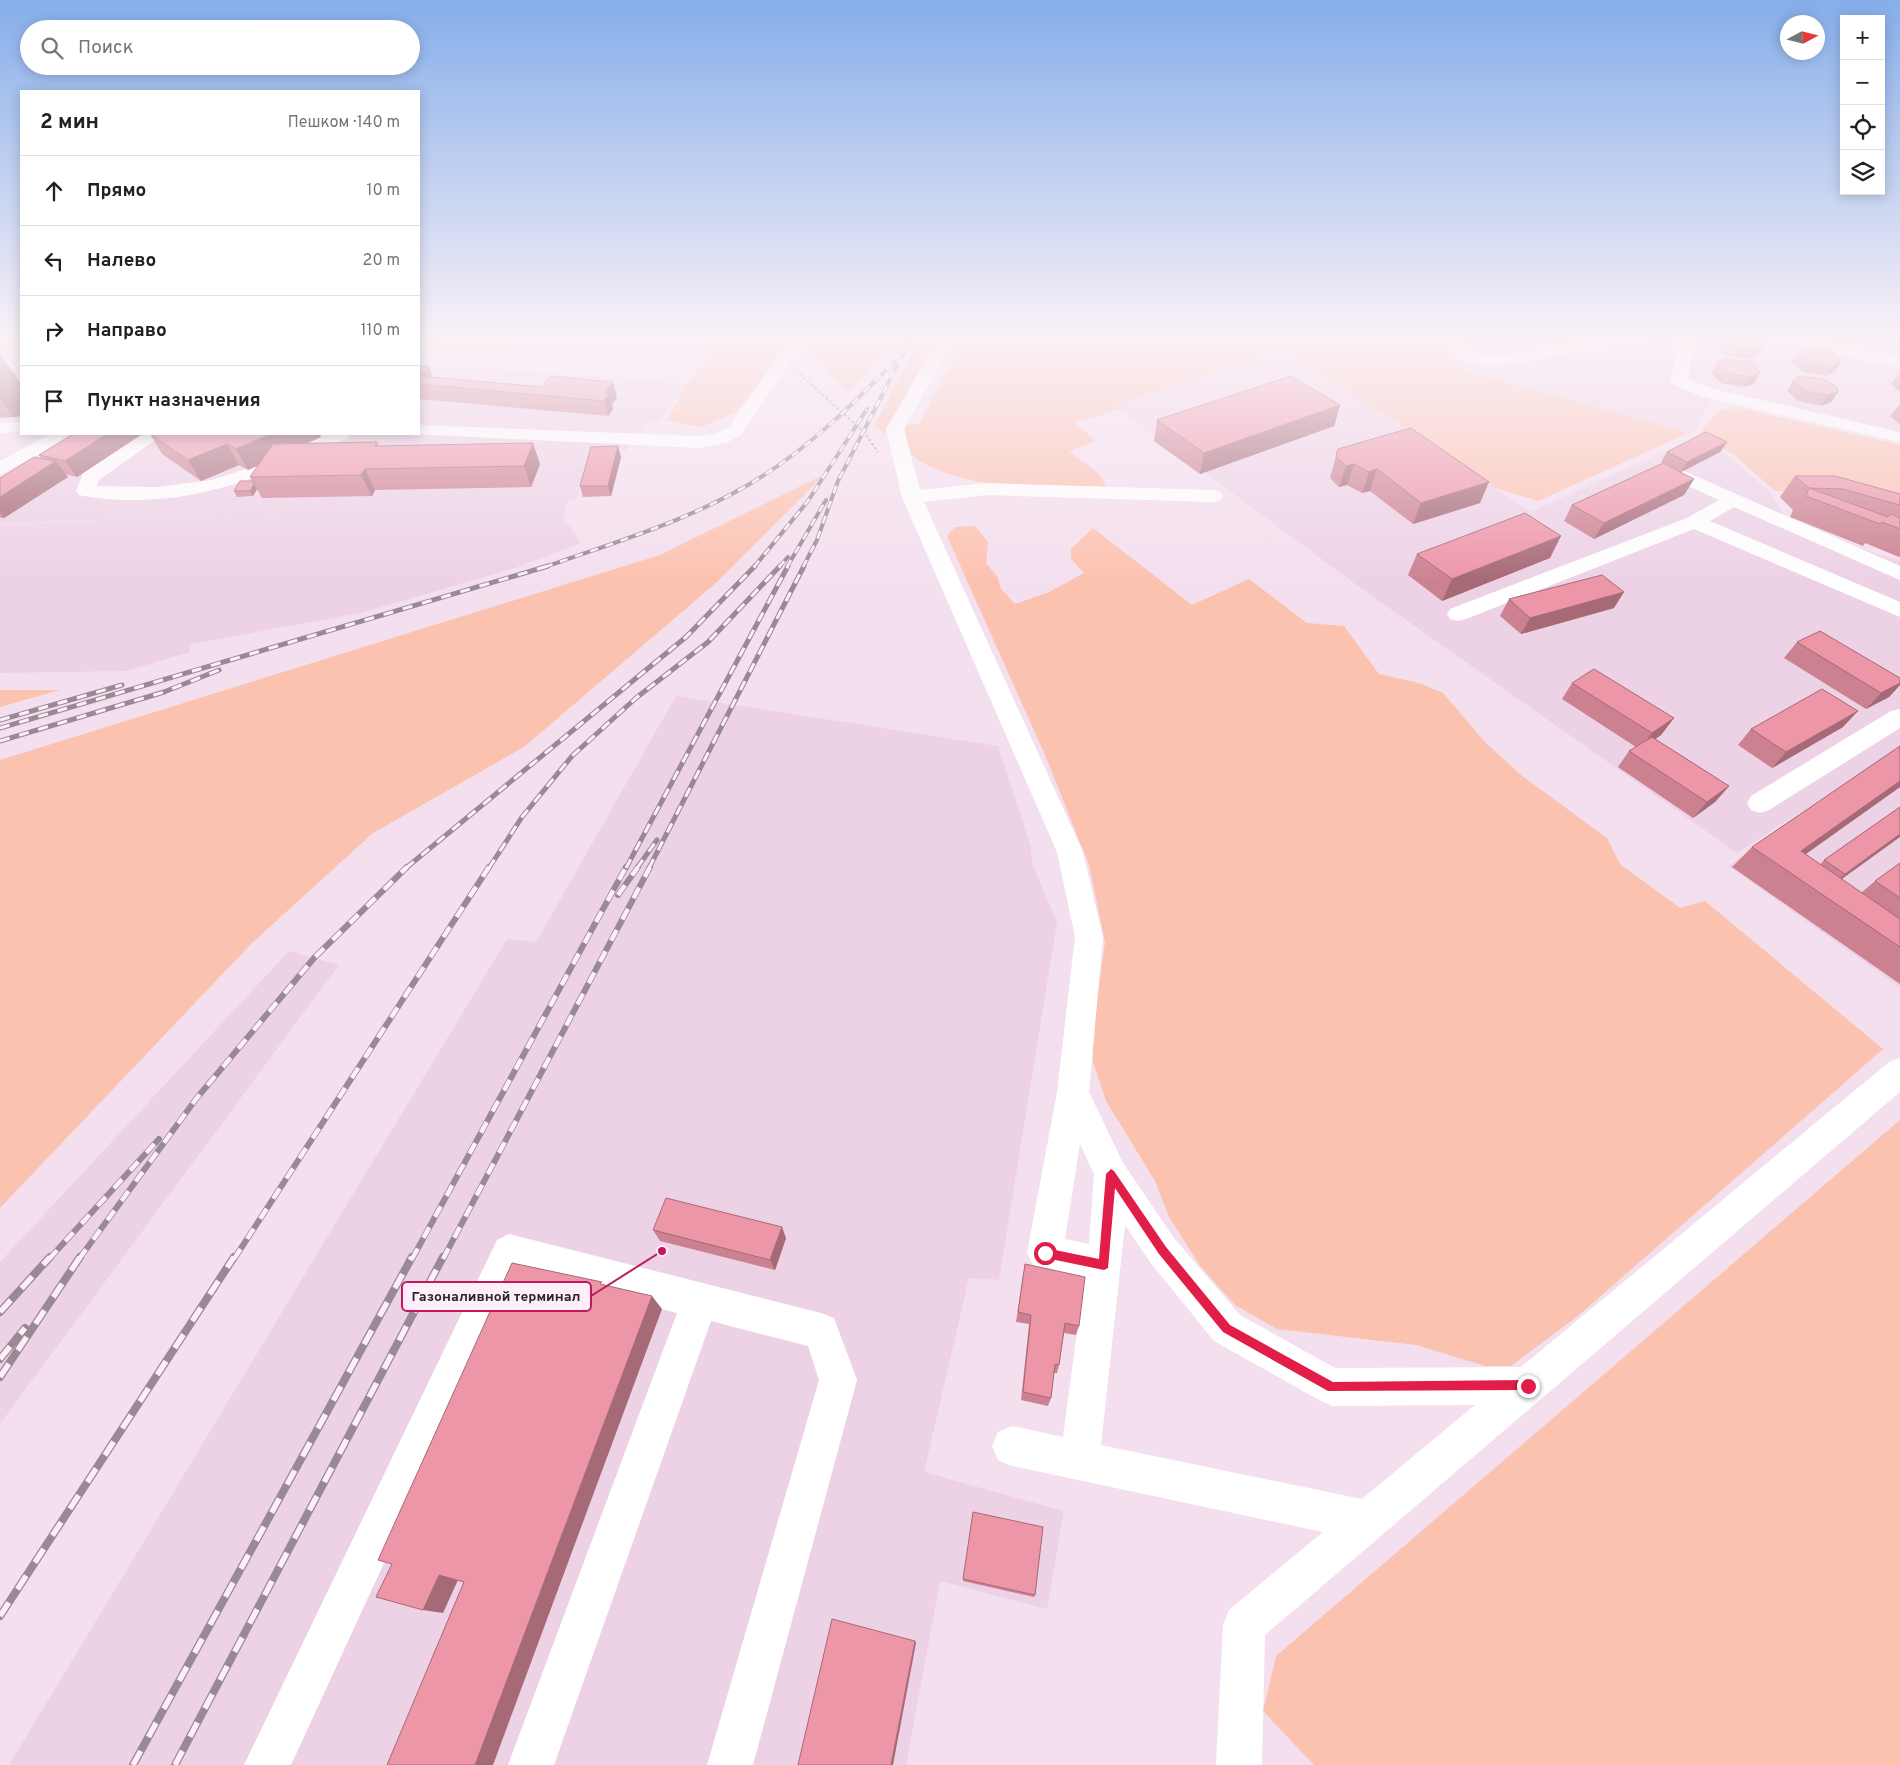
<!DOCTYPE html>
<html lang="ru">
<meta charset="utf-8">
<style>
body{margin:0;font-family:Overpass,sans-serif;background:#f2f2f2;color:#202124}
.controls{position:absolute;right:15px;top:15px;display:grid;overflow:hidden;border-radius:0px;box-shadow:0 2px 12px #0003}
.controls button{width:45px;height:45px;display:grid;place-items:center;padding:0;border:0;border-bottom:1px solid #e0e0e0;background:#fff;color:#202124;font:25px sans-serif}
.compass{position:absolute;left:1780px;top:15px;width:45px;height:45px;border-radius:50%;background:#fff;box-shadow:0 2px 12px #0003;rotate:83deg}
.stop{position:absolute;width:15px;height:15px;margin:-11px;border:4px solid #e11d48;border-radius:50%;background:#fff}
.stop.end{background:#e11d48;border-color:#fff;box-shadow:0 1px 5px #0008}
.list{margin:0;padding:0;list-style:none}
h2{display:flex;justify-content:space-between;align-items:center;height:65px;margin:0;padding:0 20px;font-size:21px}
h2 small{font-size:16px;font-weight:400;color:#757577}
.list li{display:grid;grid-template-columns:32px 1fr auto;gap:15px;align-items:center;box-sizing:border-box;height:70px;padding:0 20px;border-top:1px solid #e0e0e0}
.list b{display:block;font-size:19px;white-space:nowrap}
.list em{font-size:16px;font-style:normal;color:#757577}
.icon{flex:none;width:28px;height:28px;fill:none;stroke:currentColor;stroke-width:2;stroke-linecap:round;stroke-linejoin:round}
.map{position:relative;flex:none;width:1900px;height:1765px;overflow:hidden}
.search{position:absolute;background:#fff;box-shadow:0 2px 12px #0003;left:20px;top:20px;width:400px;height:55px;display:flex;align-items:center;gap:12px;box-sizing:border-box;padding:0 18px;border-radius:28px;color:#757577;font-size:19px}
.panel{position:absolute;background:#fff;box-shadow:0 2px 12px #0003;left:20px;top:90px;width:400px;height:345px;border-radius:0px}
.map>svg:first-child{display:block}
.built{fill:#edd2e6}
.green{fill:#fcc2b0}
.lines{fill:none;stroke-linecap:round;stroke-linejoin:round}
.path{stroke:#a999a4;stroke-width:2;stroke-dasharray:2.5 2.5;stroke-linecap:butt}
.minor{fill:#fff;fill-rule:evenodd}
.rail-far3-casing{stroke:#998994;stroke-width:4}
.rail-far2-casing{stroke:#998994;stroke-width:5}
.rail-far1-casing{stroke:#998994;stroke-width:6}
.rail-casing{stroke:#998994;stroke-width:8}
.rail-far3{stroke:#feeefa;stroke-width:2.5;stroke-dasharray:8;stroke-linecap:butt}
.rail-far2{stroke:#feeefa;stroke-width:3;stroke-dasharray:10;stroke-linecap:butt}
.rail-far1{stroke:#feeefa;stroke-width:4.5;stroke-dasharray:12;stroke-linecap:butt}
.rail{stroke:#feeefa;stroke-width:5.5;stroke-dasharray:16;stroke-linecap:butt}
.wall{fill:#cc8190}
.shaded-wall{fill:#a66976}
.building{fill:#ed96a8;stroke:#a66976}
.route{fill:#e11d48}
.leader{fill:none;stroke:#c2185b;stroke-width:2}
.callout-dot{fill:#c2185b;stroke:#feeefa;stroke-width:2}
.callout{fill:#feeefa;stroke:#c2185b;stroke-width:2}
.callout-label{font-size:14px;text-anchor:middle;font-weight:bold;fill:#2c242a}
</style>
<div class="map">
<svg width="1900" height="1765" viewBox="0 0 1900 1765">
<rect width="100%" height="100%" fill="#f4dfee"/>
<g class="built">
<polygon points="1428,335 1900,335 1900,441 1711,396 1697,431 1688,433 1445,365 1458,352 1435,337"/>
<polygon points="1283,351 1398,423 1531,512 1694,438 1724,452 1772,494 1785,518 1863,549 1900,561 1900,748 1737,853 1365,591 1119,409 1116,404"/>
<polygon points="419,364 684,383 660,422 646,422 626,451 589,452 576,499 568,500 563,517 581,543 515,568 361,613 191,644 190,652 126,671 0,673 0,525 285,512 0,524 0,498 103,434 419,434"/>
<polygon points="676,696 998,746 1031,847 1032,863 1057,922 999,1280 969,1278 924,1472 1064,1511 1047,1609 940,1581 906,1765 9,1765 507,939 536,942"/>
<polygon points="1900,753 1900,987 1728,866"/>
<polygon points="289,951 339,965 0,1424 0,1262"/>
</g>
<g class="green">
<polygon points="722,335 786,335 774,363 736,412 702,427 667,421 688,382"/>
<polygon points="827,335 900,335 891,349 848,393 814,358"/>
<polygon points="922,335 940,335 884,434 875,425"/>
<path d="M 965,335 L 1419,335 L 1452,348 L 1446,365 L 1688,433 L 1538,501 L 1496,488 L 1398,423 L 1283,351 L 1117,404 L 1119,409 L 1075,423 L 1096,441 L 1069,451 L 1099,474 L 1106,487 C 1048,486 988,492 934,468 C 926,464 917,461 911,454 C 905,447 906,434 905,425 L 919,424 Z"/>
<polygon points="1739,408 1900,445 1900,514 1814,492 1775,491 1733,454 1698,436 1717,411"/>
<polygon points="825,474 717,582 524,747 373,833 251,944 0,1208 0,760 660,555"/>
<polygon points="975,526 988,542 986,563 998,578 1001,589 1015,604 1049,592 1084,573 1071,559 1071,549 1093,528 1192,605 1249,579 1307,623 1344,626 1379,674 1419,683 1443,693 1485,742 1521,775 1607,838 1620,864 1680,908 1705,901 1883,1049 1579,1315 1511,1366 1485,1366 1416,1345 1277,1329 1235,1305 1201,1267 1169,1217 1155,1181 1106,1101 1093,1062 1093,1029 1105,942 1089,865 1045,755 947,536 955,527"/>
<polygon points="0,690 60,690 0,707"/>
<polygon points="1900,1120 1900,1765 1314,1765 1263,1711 1276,1656"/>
</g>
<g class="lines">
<polyline class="path" points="796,371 863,431 878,452"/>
<g class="minor">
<polygon points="0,335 14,335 6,344 0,346"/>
<polygon points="792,335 808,335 741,435 726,443 698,448 413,434 419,434 419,425 698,436 715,434 729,427"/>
<path d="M 941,335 L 957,335 L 904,429 L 920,490 L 986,483 L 1213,490 L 1220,492 L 1223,496 L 1220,500 L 1213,502 L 986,495 L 924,502 L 1083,852 L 1103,937 L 1089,1092 L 1123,1163 L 1174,1238 L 1240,1315 L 1335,1368 L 1521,1367 L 1889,1062 L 1900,1058 L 1900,1092 L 1265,1635 L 1262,1765 L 1216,1765 L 1223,1625 L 1229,1610 L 1323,1532 L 1012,1466 L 998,1460 L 992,1446 L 998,1432 L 1012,1426 L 1063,1437 L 1084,1279 L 1045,1271 L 1033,1265 L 1027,1253 L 1057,1092 L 1075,937 L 1057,852 L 902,497 L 886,429 ZM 1080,1144 L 1094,1174 L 1089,1244 L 1065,1239 ZM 1125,1225 L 1150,1262 L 1214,1341 L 1319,1400 L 1332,1406 L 1475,1405 L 1362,1499 L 1101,1445 Z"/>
<polygon points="1432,335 1451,335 1476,353 1495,357 1614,335 1651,335 1643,340 1495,367 1465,361"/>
<polygon points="1680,335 1696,335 1688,379 1714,389 1900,432 1900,442 1703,397 1673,385 1670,381"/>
<polygon points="1763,335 1795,335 1900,358 1900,368 1771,340"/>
<polygon points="21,348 21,363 6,380 0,381 0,366 15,350"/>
<polygon points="21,422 21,432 0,433 0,423"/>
<polygon points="51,434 73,434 70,438 0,475 0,461"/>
<path d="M 143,434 L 164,434 L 99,480 L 97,486 L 157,487 L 211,480 L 249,468 L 326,434 L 350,434 L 347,438 C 273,470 216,500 132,500 C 115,500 96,499 79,495 L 76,491 L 83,473 Z"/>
<polygon points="1684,471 1900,566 1900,580 1734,507 1710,521 1900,602 1900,617 1694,529 1466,619 1458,621 1450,619 1447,614 1450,609 1687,518 1719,500 1677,481 1674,477 1677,473"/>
<polygon points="1900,709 1900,728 1769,810 1760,813 1751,810 1747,803 1751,796 1891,711"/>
<polygon points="509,1234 821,1313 834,1318 857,1380 753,1765 707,1765 819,1380 808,1346 711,1321 554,1765 508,1765 677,1313 518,1272 291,1765 244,1765 497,1240"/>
</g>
<defs>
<g id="rail-far3">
<polyline points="1474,338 1476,335"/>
<polyline points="1486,342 1490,335"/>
<polyline points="1499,345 1505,335"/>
<path d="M 545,567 C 618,541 695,519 761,477 C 812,445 853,404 895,361"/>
<polyline points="754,567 808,501 867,409"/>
<polyline points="779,567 788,557"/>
<polyline points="787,567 826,500"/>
<polyline points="803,567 817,540 838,481 913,335"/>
</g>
<g id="rail-far2">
<polyline points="0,720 122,685"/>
<polyline points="0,728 548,566"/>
<polyline points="0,741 164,692 219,670"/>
<polyline points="406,868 686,637 755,566"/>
<polyline points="489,868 522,817 572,756 636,698 708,642 780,566"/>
<polyline points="626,868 788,566"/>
<polyline points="637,868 657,840"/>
<polyline points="649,868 804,566"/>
</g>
<g id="rail-far1">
<polyline points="618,895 638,867"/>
<polyline points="49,1259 159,1139"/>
<polyline points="79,1259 196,1099 314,958 407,867"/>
<polyline points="234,1259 489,867"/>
<polyline points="412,1259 626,867"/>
<polyline points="443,1259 650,867"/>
</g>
<g id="rail">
<polyline points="0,1312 50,1257"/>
<polyline points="0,1359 25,1328"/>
<polyline points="0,1377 80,1257"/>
<polyline points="0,1616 234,1257"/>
<polyline points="133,1765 412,1257"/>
<polyline points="175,1765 443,1257"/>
</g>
</defs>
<use href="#rail-far3" class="rail-far3-casing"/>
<use href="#rail-far2" class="rail-far2-casing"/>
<use href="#rail-far1" class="rail-far1-casing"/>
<use href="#rail" class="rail-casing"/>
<use href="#rail-far3" class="rail-far3"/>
<use href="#rail-far2" class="rail-far2"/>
<use href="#rail-far1" class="rail-far1"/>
<use href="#rail" class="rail"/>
</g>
<g class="wall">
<polygon points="1879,335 1900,335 1890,341"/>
<polygon points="1722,336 1764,345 1757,355 1748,359 1726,355 1717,346"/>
<polygon points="1798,352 1841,362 1834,372 1825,376 1803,372 1792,362"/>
<polygon points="0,354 21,384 21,416 14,417 0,418"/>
<polygon points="1747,361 1753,384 1743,387 1721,383 1711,373 1717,363"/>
<polygon points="419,366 433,378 617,398 612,404 613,409 608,416 419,399"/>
<polygon points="1900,373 1900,392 1891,384"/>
<polygon points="1793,381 1838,392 1831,402 1821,406 1798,401 1787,391"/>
<polygon points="1900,404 1900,425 1890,416"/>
<polygon points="1340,405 1334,426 1200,474 1154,441 1157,420"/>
<polygon points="73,434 142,434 77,477 65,474 68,477 4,518 0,518 0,478 41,458 39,455"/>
<polygon points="150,434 319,434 321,437 307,443 377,442 379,446 540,464 531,487 375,490 372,496 262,498 257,489 253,496 237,497 234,491 252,481 250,477 257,466 248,470 239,465 201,481 162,454"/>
<polygon points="1727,442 1720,452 1681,472 1694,479 1684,495 1594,539 1564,521 1572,505 1663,463 1661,462 1667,452"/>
<polygon points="1338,449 1480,503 1413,524 1370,491 1362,493 1347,485 1339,487 1330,478"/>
<polygon points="621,457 611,496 583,497 580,486"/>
<polygon points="1795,476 1900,494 1900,556 1899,557 1865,543 1863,546 1790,517 1793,510 1780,497"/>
<polygon points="1417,554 1550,558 1442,601 1408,575"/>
<polygon points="1509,599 1614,608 1521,634 1500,616"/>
<polygon points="1797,642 1900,678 1900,685 1889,697 1866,709 1784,658"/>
<polygon points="1572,683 1674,718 1661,735 1655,739 1729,786 1715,802 1693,818 1618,767 1629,751 1636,747 1562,699"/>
<polygon points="1843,727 1772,768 1738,745 1751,729"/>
<polygon points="1900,746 1900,787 1805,854 1820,865 1824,860 1900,807 1842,879 1861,893 1875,881 1900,863 1900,984 1732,867 1752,847"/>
<polygon points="653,1230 786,1238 775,1270 660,1241"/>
<polygon points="1025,1264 1079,1326 1076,1335 1064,1333 1059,1365 1057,1373 1054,1373 1051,1398 1048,1406 1021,1400 1029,1324 1016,1322"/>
<polygon points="973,1512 1035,1595 1034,1597 963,1581"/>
</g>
<g class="shaded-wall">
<polygon points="1894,336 1900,336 1900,340 1890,341"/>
<polygon points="1764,345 1757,355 1748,359 1754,348"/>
<polygon points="0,354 21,384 21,416 14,417 0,398"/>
<polygon points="1841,362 1834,372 1825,376 1832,366"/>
<polygon points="429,367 433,377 427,384 423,374"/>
<polygon points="1760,373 1753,384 1743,387 1750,377"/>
<polygon points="613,382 617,398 612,404 613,409 608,416 604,401 604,393"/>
<polygon points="1838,392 1831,402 1821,406 1828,395"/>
<polygon points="1340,405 1334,426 1200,474 1204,453"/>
<polygon points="107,434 142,434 77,477 65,461"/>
<polygon points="271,434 319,434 321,437 248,470 236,449"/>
<polygon points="1727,442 1720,452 1681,472 1687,462"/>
<polygon points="533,443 540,464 531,487 524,466"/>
<polygon points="227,444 239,465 201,481 188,460"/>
<polygon points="618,446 621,457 611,496 608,486"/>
<polygon points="56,461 68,477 4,518 0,513 0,497"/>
<polygon points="1354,464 1347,485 1339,487 1346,466"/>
<polygon points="365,469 375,490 372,496 361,475"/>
<polygon points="1377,469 1370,491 1362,493 1369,472"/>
<polygon points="1694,479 1684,495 1594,539 1604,523"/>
<polygon points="1489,482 1480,503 1413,524 1421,503"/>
<polygon points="254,484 257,489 253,496 250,491"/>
<polygon points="1561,536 1550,558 1442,601 1452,579"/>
<polygon points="1624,592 1614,608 1521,634 1530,618"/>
<polygon points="1900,683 1900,685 1889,697 1866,709 1881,693"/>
<polygon points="1858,711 1843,727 1772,768 1786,752"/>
<polygon points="1674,718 1661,735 1640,750 1652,733"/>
<polygon points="1900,781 1900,787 1785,869 1801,851"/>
<polygon points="1729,786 1715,802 1693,818 1707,802"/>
<polygon points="1900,834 1900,837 1828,889 1845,874"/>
<polygon points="782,1227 786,1238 775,1270 770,1260"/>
<polygon points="652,1296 662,1309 493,1765 475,1765"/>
<polygon points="439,1575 458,1580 443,1613 423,1610"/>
<polygon points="915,1641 916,1643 893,1765 891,1765"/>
</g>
<g class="building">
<polygon points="1754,335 1760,338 1764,345 1754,348 1732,345 1722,336"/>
<polygon points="1804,348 1827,350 1836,355 1841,362 1832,366 1809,362 1798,352"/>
<polygon points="1724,359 1747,361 1756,365 1760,373 1750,377 1727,373 1717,363"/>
<polygon points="419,366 429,367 423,374 419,373"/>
<polygon points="419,376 542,387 551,376 613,382 604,393 609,393 604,401 419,384"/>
<polygon points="1291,376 1340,405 1204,453 1157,420"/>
<polygon points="1800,376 1823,379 1837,387 1838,392 1828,395 1805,391 1793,381"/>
<polygon points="1411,428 1489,482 1421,503 1377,469 1369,472 1354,464 1346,466 1336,457 1338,449"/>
<polygon points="1706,432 1727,442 1687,462 1667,452"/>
<polygon points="73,434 107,434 65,461 39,455"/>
<polygon points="150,434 271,434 236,449 227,444 188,460"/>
<polygon points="377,442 375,446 533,443 524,466 365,469 361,475 250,477 273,444"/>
<polygon points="618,446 608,486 580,486 591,447"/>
<polygon points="34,457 56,461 0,497 0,478"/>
<polygon points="1663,463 1694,479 1604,523 1572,505"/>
<polygon points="1795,476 1835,476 1900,494 1900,505 1843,489 1809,488"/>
<polygon points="240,481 252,481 254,484 250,491 234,491"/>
<polygon points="1809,488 1888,517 1890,514 1900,518 1900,529 1882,522 1880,524 1806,496"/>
<polygon points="1525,513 1561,536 1452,579 1417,554"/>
<polygon points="1602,575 1624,592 1530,618 1509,599"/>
<polygon points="1820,631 1900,678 1900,683 1881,693 1797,642"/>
<polygon points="1594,669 1674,718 1652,733 1572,683"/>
<polygon points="1822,689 1858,711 1786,752 1751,729"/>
<polygon points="1652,737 1729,786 1707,802 1629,751"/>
<polygon points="1900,746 1900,781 1801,851 1900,919 1900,947 1752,847"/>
<polygon points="1900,807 1900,834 1845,874 1824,860"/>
<polygon points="1900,863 1900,898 1875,881"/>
<polygon points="666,1198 782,1227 770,1260 653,1230"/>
<polygon points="512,1263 602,1282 600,1284 652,1296 475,1765 387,1765 464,1582 439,1575 423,1610 376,1597 392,1564 378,1560"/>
<polygon points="1025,1264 1085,1277 1079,1326 1065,1323 1059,1365 1055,1364 1051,1398 1023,1392 1031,1315 1018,1312"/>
<polygon points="973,1512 1043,1527 1035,1595 963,1579"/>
<polygon points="832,1619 915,1641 891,1765 798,1765"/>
</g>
<linearGradient id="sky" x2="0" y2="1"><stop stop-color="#85aeea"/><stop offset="0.58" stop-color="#faf1f7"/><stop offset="1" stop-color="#faf1f7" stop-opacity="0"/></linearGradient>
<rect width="1900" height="582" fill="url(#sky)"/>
<polygon class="route" points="1111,1169 1114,1171 1166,1247 1230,1325 1333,1382 1528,1380 1532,1382 1532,1390 1328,1391 1223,1332 1159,1254 1115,1188 1108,1268 1104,1270 1041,1257 1040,1253 1045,1248 1099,1259 1106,1174"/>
<path class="leader" d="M662 1251L591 1296"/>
<circle class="callout-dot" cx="662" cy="1251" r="5"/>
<rect class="callout" x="402" y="1282" width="189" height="29" rx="5"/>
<g class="callout-label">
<text x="496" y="1301">Газоналивной терминал</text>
</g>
</svg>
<div class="controls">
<button>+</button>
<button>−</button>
<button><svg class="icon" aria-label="locate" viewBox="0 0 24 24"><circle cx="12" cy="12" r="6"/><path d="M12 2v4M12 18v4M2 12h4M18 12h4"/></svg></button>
<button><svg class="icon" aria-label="layers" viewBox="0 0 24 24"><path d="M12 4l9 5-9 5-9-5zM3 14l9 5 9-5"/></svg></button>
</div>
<svg class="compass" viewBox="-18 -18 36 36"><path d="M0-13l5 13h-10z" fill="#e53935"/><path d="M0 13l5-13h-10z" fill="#757577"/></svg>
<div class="stop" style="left:1045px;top:1253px"></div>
<div class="stop end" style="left:1528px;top:1386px"></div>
<div class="search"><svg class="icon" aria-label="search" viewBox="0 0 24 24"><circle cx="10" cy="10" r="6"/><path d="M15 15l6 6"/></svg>Поиск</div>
<section class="panel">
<h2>2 мин<small>Пешком · 140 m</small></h2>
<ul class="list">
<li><svg class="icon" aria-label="ahead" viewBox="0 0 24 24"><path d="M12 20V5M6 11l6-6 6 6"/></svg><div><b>Прямо</b></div><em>10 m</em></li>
<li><svg class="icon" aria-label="left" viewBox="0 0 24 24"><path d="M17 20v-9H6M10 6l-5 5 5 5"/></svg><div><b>Налево</b></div><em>20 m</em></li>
<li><svg class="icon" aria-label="right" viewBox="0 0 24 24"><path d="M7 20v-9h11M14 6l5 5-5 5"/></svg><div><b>Направо</b></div><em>110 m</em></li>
<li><svg class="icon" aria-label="arrive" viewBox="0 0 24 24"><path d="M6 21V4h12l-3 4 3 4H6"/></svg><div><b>Пункт назначения</b></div></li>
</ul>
</section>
</div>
